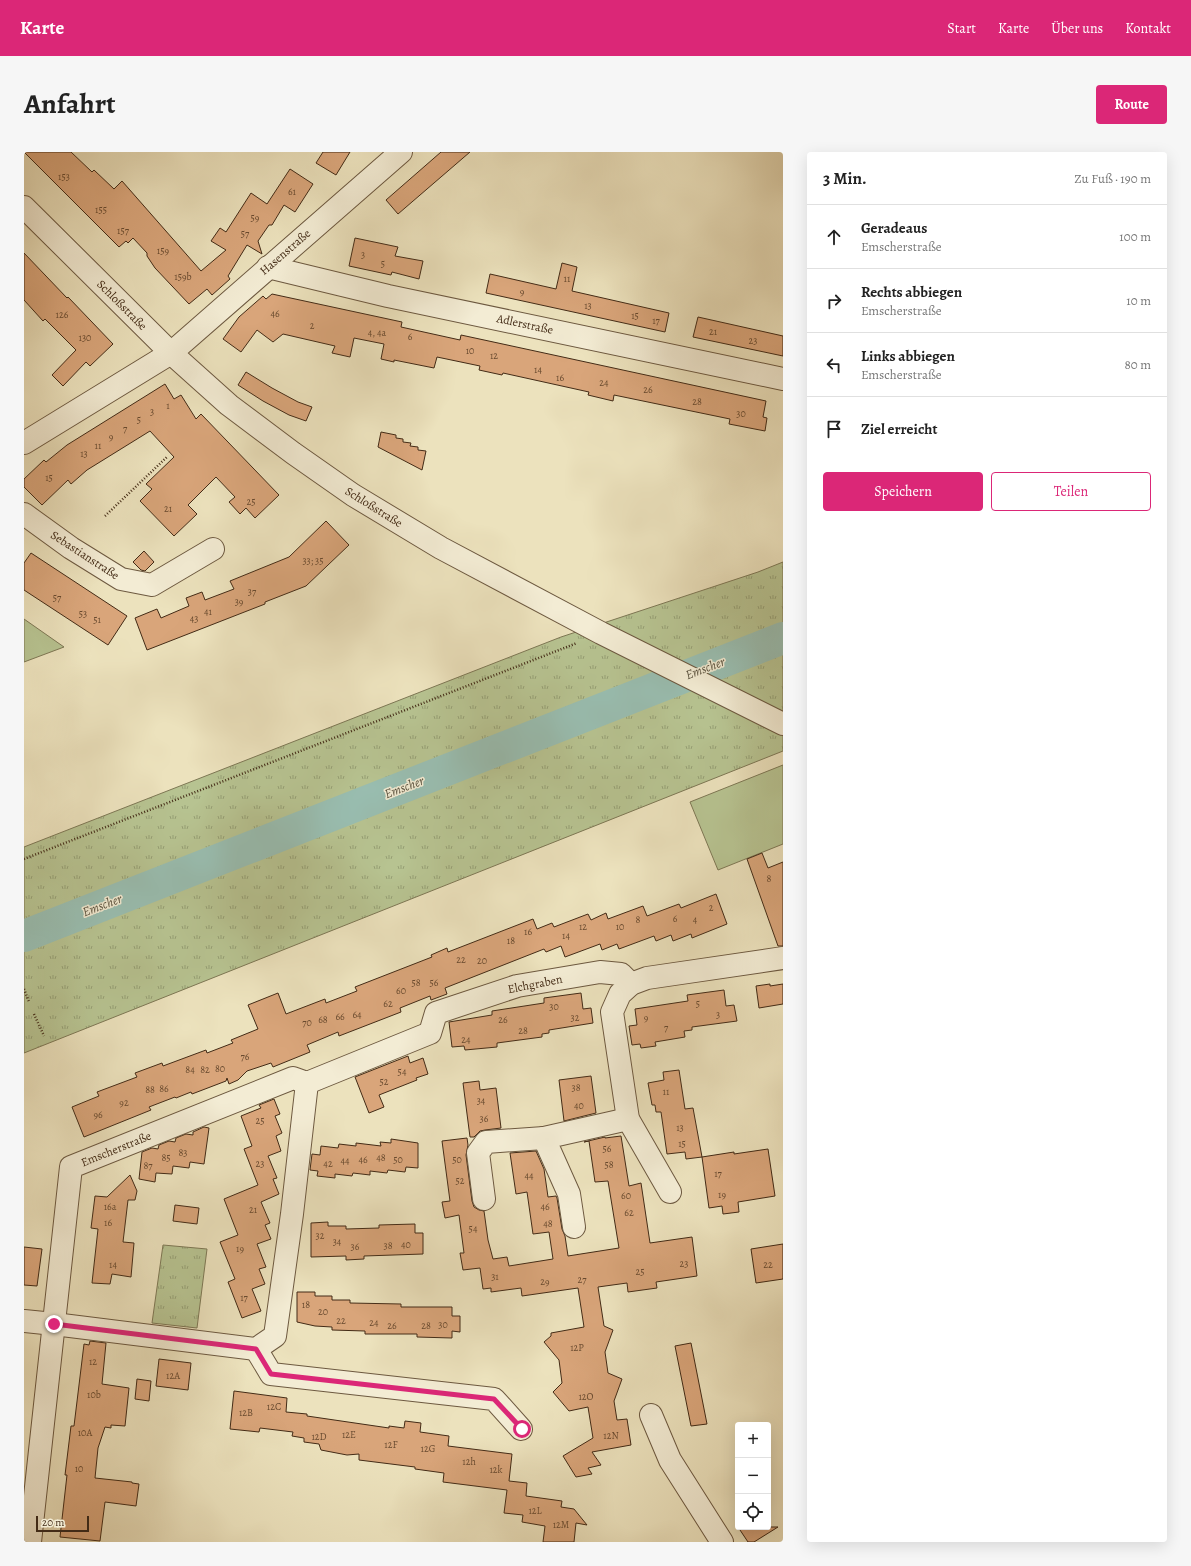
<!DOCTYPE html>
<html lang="de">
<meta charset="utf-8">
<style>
body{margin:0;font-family:Alegreya,serif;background:#f6f6f6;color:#222}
.controls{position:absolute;right:12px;bottom:12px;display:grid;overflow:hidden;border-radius:4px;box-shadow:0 4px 16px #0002}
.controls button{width:36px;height:36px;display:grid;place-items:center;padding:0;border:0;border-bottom:1px solid #e0e0e0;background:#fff;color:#222;font:20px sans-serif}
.scale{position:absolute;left:12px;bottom:10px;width:53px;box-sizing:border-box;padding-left:4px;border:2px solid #432b16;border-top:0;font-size:11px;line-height:14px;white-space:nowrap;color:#432b16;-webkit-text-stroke:3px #f3ecd4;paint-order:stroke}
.stop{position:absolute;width:12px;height:12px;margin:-9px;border:3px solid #db2777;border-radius:50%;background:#fff}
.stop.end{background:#db2777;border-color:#fff;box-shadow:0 1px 4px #0008}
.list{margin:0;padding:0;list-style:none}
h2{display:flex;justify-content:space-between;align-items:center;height:52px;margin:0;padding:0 16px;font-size:17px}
h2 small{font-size:13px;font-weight:400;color:#767676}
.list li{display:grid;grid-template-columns:26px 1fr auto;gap:12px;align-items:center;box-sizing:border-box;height:64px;padding:0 16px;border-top:1px solid #e0e0e0}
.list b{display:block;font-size:15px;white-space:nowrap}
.list p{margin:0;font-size:13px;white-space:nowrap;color:#767676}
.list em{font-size:13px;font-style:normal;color:#767676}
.actions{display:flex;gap:8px;padding:12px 16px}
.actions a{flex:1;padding:9px 0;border:1px solid #db2777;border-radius:4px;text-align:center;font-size:14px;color:#db2777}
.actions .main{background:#db2777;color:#fff}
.icon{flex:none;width:22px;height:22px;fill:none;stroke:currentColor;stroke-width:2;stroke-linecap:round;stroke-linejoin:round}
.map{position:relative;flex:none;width:759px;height:1390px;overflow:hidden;border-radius:4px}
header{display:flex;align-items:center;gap:24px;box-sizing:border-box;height:56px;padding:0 20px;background:#db2777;color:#fff}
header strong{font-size:19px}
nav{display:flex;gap:22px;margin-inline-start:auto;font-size:14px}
.intro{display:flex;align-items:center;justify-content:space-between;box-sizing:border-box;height:96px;padding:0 24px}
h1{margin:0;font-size:28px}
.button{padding:10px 18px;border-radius:4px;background:#db2777;color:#fff;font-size:14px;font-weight:700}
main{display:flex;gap:24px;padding:0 24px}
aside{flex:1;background:#fff;border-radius:4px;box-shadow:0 4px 16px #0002}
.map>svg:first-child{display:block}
.grass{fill:url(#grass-tufts);stroke:#7d7754}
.park{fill:#b7c391;stroke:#7d7754}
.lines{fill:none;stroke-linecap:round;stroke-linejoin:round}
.river{stroke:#99beb1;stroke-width:32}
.building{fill:#d9a57a;stroke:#432b16}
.minor-casing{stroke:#6d5940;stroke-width:24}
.path{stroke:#432b16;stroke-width:2.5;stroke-dasharray:1 2;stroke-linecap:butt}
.minor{stroke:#f3ecd4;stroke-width:22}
.route{stroke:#db2777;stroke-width:5}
.labels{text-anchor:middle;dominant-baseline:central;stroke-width:3;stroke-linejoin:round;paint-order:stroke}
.number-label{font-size:10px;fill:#684a2f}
.street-label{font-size:12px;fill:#432b16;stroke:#f3ecd4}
.water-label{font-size:13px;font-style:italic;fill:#58503d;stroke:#f3ecd4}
</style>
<header>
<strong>Karte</strong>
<nav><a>Start</a><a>Karte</a><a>Über uns</a><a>Kontakt</a></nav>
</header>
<div class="intro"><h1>Anfahrt</h1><a class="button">Route</a></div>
<main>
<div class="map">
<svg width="759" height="1390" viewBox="0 0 759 1390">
<defs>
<pattern id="grass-tufts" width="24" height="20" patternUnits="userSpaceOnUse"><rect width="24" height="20" fill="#b7c391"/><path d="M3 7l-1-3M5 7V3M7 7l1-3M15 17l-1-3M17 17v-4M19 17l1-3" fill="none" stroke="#969f75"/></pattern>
</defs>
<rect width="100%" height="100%" fill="#ece2bd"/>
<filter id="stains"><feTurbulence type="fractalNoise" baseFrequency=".005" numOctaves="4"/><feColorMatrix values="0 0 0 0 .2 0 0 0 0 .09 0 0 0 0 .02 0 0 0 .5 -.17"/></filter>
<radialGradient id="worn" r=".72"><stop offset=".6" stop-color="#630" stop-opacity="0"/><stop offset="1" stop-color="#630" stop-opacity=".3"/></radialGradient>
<g class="grass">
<polygon points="759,410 759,599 0,901 0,695 537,485 734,420"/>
<polygon points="139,1093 183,1097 173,1176 128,1171"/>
</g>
<g class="park">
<polygon points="0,467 40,495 0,510"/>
<polygon points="759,613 759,692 694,718 666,650"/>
</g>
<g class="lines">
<polyline class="river" points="0,784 759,486"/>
</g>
<g class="building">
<polygon points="0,0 47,0 68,20 70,18 90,37 98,29 177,119 202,98 187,89 196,76 202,80 227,41 243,52 266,17 289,32 271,60 260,53 248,73 245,73 234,89 238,102 223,93 204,124 206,127 188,143 183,137 165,152 131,116 123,104 123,101 109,86 104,91 102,89 95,95"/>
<polygon points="299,0 326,0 312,23 292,11"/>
<polygon points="417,0 446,0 374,62 362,48"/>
<polygon points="331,86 374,95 371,104 399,109 395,127 368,120 367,123 325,114"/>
<polygon points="0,101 43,146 44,145 89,192 66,214 62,210 39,234 28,223 52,198 21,167 19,169 0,148"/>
<polygon points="538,111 553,115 548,139 645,161 641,180 462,141 466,122 532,137"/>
<polygon points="248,142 378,170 377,175 436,188 437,183 742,249 739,265 743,266 741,279 705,272 706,267 590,243 589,249 564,243 565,240 479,221 478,223 455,218 456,214 413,205 410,216 370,208 370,210 357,207 360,192 330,186 326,205 308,201 311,194 259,182 249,190 233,178 217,200 199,187 215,165 239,144 242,147"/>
<polygon points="674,165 759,184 759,204 669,185"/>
<polygon points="222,220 248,236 274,250 288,255 282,269 265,263 239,249 214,233"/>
<polygon points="141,232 150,247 157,243 172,267 177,262 255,343 231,366 222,356 216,362 205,350 211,345 192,325 164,353 173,362 150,384 116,349 128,337 122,332 150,305 126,279 63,318 47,332 44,328 18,353 0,335 0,327 20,308 22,310 43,293"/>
<polygon points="357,280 372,283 372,286 379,287 379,290 387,291 386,294 394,295 394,298 402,299 398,318 354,295"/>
<polygon points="302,369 325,393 282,434 241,450 241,452 123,498 111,466 133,457 137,466 165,454 162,446 178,440 181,448 210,437 206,429 265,405"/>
<polygon points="120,399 130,410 121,419 117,418 109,410"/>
<polygon points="7,401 103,464 84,493 0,438 0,411"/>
<polygon points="738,701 744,716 759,710 759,794 754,794 723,707"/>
<polygon points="692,742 703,772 668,786 667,782 649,789 647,783 632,789 630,784 595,797 593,792 578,798 576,792 541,805 537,794 522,800 520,797 421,836 423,842 407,848 406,844 376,856 377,860 315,884 314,880 283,893 286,900 249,915 247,911 223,919 214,928 205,932 203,926 202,929 168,942 167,940 152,946 151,945 125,955 127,958 60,985 48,955 75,944 73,940 113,925 111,921 138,911 139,914 182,898 183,901 209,891 207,888 234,877 224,853 254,841 262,862 301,847 302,851 333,839 331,835 408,805 407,803 423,796 424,800 509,767 513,777 528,771 530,775 564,762 567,768 582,761 584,767 619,754 623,764 655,752 657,756"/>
<polygon points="746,832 746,834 759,832 759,852 735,856 732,834"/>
<polygon points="700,838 702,854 710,853 713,869 668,875 668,878 660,879 661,885 631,890 632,894 617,896 616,892 608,893 605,874 613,873 611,857 664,849 663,843"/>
<polygon points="557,841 559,857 567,856 569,871 525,878 525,881 518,882 518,885 473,891 473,895 441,898 440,894 428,895 425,870 468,863 468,859 520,851 520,846"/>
<polygon points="384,904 386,911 399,906 404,922 392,926 393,928 355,943 360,955 345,961 331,925"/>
<polygon points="655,918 661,957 669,956 678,1005 662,1007 661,1000 643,1002 637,960 632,960 631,953 628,953 624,931 640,928 639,920"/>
<polygon points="567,924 572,961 540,969 535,928"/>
<polygon points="455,929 456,938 472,936 477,976 461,978 456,979 450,985 446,985 439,931"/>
<polygon points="250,947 256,962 251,964 258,981 252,984 257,999 244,1004 253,1026 249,1027 255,1042 237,1050 246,1071 241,1073 247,1087 233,1092 242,1115 235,1117 241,1132 228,1137 237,1159 218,1166 204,1130 211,1127 196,1090 214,1083 200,1047 234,1033 220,997 228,994 217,964 237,956 235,953"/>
<polygon points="180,975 185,976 180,1012 166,1010 165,1016 149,1014 148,1022 132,1021 131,1030 115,1027 118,1000 128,996 134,997 135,993 145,989 151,990 152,986 162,982 169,983 169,980"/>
<polygon points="597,984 605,1034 617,1031 626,1091 668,1085 673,1124 632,1130 633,1136 604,1140 603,1131 574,1135 580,1174 589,1178 581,1200 584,1221 598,1227 590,1249 593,1268 603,1267 607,1293 568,1300 577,1313 564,1316 568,1322 552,1325 539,1304 569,1286 564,1255 545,1259 529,1240 538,1231 535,1208 520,1190 527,1184 527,1181 560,1175 554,1136 498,1144 497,1136 467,1140 467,1136 459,1137 456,1116 439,1118 436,1101 440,1101 435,1063 421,1066 418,1050 426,1049 418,989 443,986 444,993 442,1003 448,1049 450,1055 455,1058 460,1059 464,1088 469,1107 483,1105 485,1114 529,1107 525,1080 509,1082 503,1040 492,1042 486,1001 512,999 520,1017 524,1045 532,1044 533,1046 538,1077 541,1084 544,1104 595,1096 584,1029 571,1030 565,989 560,990 581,985 581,986"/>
<polygon points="367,987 394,991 394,1016 382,1015 381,1020 364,1018 363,1021 346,1019 346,1023 329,1021 328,1024 311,1022 311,1026 293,1024 294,1019 286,1018 288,1002 296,1003 297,994 314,996 315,992 332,994 332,991 357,994 356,990 367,991"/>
<polygon points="744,997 751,1044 714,1050 715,1060 699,1062 698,1054 685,1056 678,1005 710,1000 710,1002"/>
<polygon points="106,1023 113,1039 111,1048 104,1048 99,1090 110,1091 107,1125 88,1122 86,1132 68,1131 74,1077 67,1076 71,1044 83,1045"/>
<polygon points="151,1053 175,1056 173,1072 149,1069"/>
<polygon points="304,1070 304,1074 322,1074 322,1077 355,1076 355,1073 391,1072 391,1081 399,1081 399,1102 340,1104 340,1107 322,1108 322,1104 287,1105 287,1071"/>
<polygon points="759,1092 759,1127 732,1131 727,1097"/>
<polygon points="0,1095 18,1097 13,1134 0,1133"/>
<polygon points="273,1140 291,1140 291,1144 308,1144 308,1148 326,1148 326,1151 377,1152 377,1155 428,1155 428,1164 436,1164 436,1180 428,1179 428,1186 393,1185 393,1182 341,1182 341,1179 308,1178 308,1175 291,1174 273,1170"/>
<polygon points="66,1189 82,1191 78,1232 105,1236 101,1274 87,1273 87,1276 81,1275 74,1296 71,1326 108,1330 108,1331 115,1332 112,1354 81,1350 76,1389 36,1385 43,1323 41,1323 47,1274 50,1274 60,1192 65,1193"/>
<polygon points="667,1191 683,1272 667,1274 651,1194"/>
<polygon points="135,1207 167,1211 164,1238 132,1234"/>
<polygon points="113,1227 127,1229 125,1249 111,1247"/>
<polygon points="210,1239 263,1246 262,1260 283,1262 283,1264 365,1276 365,1274 380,1276 381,1269 397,1271 396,1280 425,1284 424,1294 488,1302 485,1329 503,1331 502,1344 538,1349 537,1355 550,1357 563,1373 552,1371 550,1390 519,1390 521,1374 498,1370 499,1363 480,1361 483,1338 419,1330 420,1321 391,1317 391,1315 335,1308 335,1302 323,1303 297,1298 295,1292 280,1290 280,1286 268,1284 269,1280 236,1276 235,1280 206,1277"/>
<polygon points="714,1375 754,1375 730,1390 724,1390"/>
</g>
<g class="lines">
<defs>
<g id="minor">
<polyline points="0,55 147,201 205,253 269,301 329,343 417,396 577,481 759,572"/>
<polyline points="244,115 364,144 759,227"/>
<polyline points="0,291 147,201 377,0"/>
<polyline points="0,362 47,396 97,427 128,433 189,397"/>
<polyline points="646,1040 604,967 588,860 596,842 607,832 623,826 759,806"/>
<polyline points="460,1047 454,1001 462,990 520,986"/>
<polyline points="550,1075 545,1042 520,986 604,967"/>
<polyline points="0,1169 30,1172 232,1197 251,1184 268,1062 283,931"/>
<polyline points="232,1197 247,1222 470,1247 497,1277"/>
<polyline points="627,1263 646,1308 698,1390"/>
<polyline points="6,1390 47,1015 269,926 283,931 406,881 412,861 493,834 576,820 597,822 607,832"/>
</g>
</defs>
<use href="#minor" class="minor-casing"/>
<g class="path">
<polyline points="81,364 144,304"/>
<polyline points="0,707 553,491"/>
<polyline points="0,837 5,850"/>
<polyline points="10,862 20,884"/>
</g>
<use href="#minor" class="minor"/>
</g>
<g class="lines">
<polyline class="route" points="30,1172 232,1197 247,1222 470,1247 498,1277"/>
</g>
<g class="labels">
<g class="number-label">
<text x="40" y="24">153</text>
<text x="268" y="39">61</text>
<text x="77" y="57">155</text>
<text x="231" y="65">59</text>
<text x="99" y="78">157</text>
<text x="221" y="81">57</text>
<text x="139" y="98">159</text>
<text x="339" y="102">3</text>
<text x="359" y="111">5</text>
<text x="159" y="124">159b</text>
<text x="543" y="126">11</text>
<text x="498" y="139">9</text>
<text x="564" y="153">13</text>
<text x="251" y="161">46</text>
<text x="38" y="162">126</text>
<text x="611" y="163">15</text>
<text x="632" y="168">17</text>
<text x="288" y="173">2</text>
<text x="689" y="179">21</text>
<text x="353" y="180">4, 4a</text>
<text x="386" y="184">6</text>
<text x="61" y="185">130</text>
<text x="729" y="188">23</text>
<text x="446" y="198">10</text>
<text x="470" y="203">12</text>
<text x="514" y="217">14</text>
<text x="536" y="225">16</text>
<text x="580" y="230">24</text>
<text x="624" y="237">26</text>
<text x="673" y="249">28</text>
<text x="144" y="253">1</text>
<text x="128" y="259">3</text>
<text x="717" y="261">30</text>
<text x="115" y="267">5</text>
<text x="101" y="276">7</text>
<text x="87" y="284">9</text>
<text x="74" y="293">11</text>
<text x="60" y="301">13</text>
<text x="25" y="325">15</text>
<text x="227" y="349">25</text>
<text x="144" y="356">21</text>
<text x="289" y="408">33; 35</text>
<text x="228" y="439">37</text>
<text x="33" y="445">57</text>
<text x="215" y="449">39</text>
<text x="184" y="459">41</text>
<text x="59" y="461">53</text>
<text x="170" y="466">43</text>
<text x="73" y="467">51</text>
<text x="745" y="726">8</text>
<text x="687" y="755">2</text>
<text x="651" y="766">6</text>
<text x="614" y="767">8</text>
<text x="671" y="767">4</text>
<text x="559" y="774">12</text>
<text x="596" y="774">10</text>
<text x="504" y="779">16</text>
<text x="542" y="783">14</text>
<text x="487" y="788">18</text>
<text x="437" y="807">22</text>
<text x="458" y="808">20</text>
<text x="392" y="830">58</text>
<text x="410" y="830">56</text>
<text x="377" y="838">60</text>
<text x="364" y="851">62</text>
<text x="674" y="851">5</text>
<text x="530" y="854">30</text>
<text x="333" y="862">64</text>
<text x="694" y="862">3</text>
<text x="316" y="864">66</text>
<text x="551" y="865">32</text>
<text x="622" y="865">9</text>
<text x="299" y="867">68</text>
<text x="479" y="867">26</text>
<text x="283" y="870">70</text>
<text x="642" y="875">7</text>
<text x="499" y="878">28</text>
<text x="442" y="887">24</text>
<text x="221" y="904">76</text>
<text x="196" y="916">80</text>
<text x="166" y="917">84</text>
<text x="181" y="917">82</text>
<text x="378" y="919">54</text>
<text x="360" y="929">52</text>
<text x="552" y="935">38</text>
<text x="140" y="936">86</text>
<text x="126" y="937">88</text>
<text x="642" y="939">11</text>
<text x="457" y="948">34</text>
<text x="100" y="950">92</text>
<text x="555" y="953">40</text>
<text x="74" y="962">96</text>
<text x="460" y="966">36</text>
<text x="236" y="968">25</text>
<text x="656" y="975">13</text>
<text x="658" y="991">15</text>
<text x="583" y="996">56</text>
<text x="159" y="1000">83</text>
<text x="142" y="1005">85</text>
<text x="357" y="1005">48</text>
<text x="339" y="1007">46</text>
<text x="374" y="1007">50</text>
<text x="433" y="1007">50</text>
<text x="321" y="1008">44</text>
<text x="236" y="1011">23</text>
<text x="304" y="1011">42</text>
<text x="585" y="1012">58</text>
<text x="124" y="1013">87</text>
<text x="694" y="1021">17</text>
<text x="505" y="1023">44</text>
<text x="436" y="1028">52</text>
<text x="698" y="1042">19</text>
<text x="602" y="1043">60</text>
<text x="86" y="1054">16a</text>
<text x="521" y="1054">46</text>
<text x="229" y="1057">21</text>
<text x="605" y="1060">62</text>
<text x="84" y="1070">16</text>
<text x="524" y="1071">48</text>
<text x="449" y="1076">54</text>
<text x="296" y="1083">32</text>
<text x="313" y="1089">34</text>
<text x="382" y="1092">40</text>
<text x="364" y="1093">38</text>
<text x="331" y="1094">36</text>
<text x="216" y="1096">19</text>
<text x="660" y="1111">23</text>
<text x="89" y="1112">14</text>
<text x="744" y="1112">22</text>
<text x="616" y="1119">25</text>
<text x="471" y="1124">31</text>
<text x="558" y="1127">27</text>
<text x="521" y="1129">29</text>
<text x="220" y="1145">17</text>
<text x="282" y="1152">18</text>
<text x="299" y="1159">20</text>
<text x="317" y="1168">22</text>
<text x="350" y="1170">24</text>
<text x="419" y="1172">30</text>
<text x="368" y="1173">26</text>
<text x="402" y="1173">28</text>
<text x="553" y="1195">12P</text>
<text x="69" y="1209">12</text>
<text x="149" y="1223">12A</text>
<text x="70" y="1242">10b</text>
<text x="562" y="1244">12O</text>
<text x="250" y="1254">12C</text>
<text x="222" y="1260">12B</text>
<text x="61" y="1280">10A</text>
<text x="325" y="1282">12E</text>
<text x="587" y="1283">12N</text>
<text x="295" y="1284">12D</text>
<text x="367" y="1292">12F</text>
<text x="404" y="1296">12G</text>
<text x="445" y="1309">12h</text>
<text x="55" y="1316">10</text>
<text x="472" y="1317">12k</text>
<text x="511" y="1358">12L</text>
<text x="537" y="1372">12M</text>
</g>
<g class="street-label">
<text transform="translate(261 100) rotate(-41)">Hasenstraße</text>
<text transform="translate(98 153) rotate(45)">Schloßstraße</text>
<text transform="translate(501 172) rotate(12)">Adlerstraße</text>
<text transform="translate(350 355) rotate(32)">Schloßstraße</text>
<text transform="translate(61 403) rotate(33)">Sebastianstraße</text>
<text transform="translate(511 832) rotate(-11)">Elchgraben</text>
<text transform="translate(92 997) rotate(-22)">Emscherstraße</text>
</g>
<g class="water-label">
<text transform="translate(681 516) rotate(-21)">Emscher</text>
<text transform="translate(380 635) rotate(-21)">Emscher</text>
<text transform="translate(78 753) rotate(-21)">Emscher</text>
</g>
</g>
<rect width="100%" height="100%" filter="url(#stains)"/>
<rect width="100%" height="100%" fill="url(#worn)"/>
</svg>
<div class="controls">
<button>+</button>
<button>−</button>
<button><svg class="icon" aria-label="locate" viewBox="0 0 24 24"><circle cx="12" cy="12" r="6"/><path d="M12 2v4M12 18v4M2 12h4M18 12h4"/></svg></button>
</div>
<div class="scale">20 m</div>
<div class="stop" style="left:498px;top:1277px"></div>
<div class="stop end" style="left:30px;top:1172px"></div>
</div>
<aside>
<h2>3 Min.<small>Zu Fuß · 190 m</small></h2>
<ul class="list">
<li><svg class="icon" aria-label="ahead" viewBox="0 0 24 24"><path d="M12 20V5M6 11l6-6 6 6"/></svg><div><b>Geradeaus</b><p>Emscherstraße</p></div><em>100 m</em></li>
<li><svg class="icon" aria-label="right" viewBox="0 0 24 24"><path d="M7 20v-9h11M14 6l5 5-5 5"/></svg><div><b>Rechts abbiegen</b><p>Emscherstraße</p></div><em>10 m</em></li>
<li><svg class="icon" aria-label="left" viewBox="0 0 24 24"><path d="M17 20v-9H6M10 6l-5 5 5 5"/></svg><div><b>Links abbiegen</b><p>Emscherstraße</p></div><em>80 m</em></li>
<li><svg class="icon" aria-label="arrive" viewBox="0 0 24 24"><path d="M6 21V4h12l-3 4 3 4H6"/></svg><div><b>Ziel erreicht</b></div></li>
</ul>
<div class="actions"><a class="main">Speichern</a><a>Teilen</a></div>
</aside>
</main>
